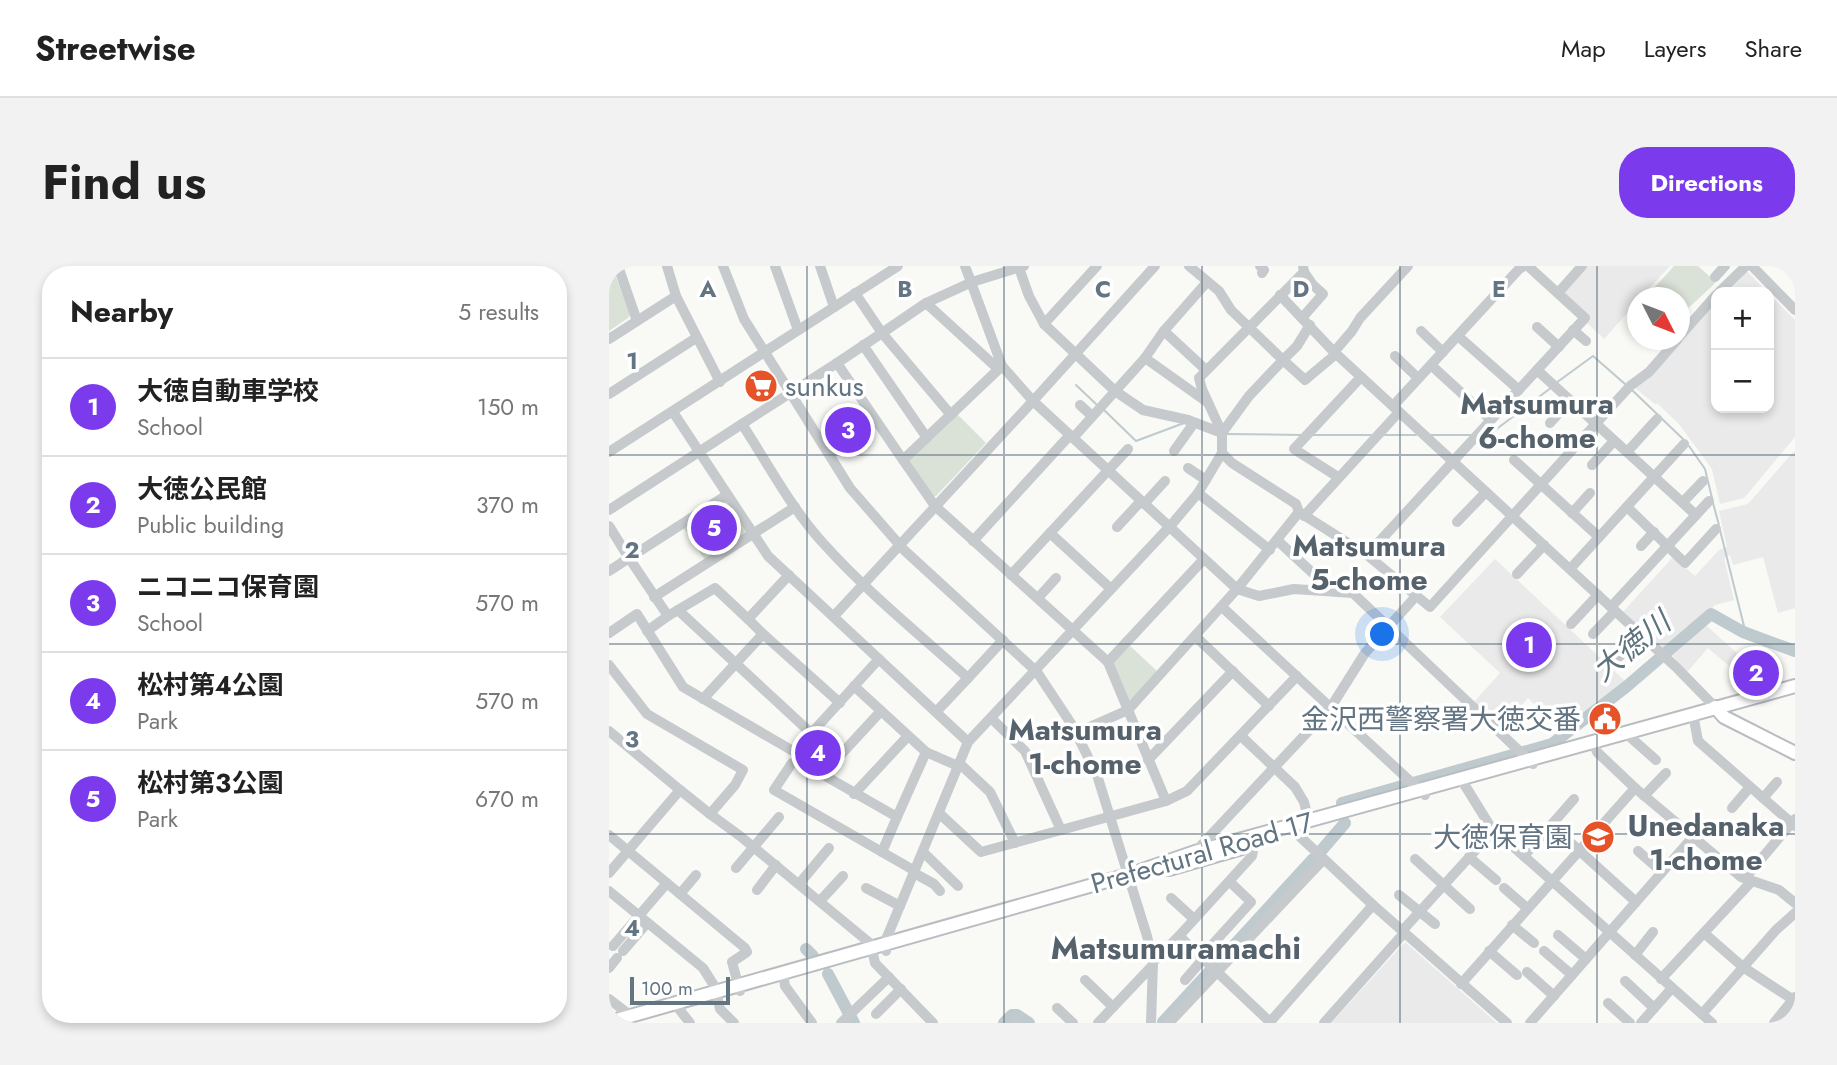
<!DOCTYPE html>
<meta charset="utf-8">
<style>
body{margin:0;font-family:Jost,"Noto Sans JP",sans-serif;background:#f2f2f2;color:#222}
.controls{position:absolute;right:21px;top:21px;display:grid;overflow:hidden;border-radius:14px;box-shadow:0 4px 10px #0003}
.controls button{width:63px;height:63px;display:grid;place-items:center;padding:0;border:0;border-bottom:2px solid #e0e0e0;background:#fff;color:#222;font:35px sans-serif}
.compass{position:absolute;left:1018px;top:21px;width:63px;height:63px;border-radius:50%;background:#fff;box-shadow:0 4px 10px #0003;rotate:132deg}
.scale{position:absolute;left:21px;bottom:18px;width:100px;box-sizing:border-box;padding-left:7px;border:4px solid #637482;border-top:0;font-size:19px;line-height:24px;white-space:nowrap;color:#637482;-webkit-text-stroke:5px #fff;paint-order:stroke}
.you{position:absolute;left:774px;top:369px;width:24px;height:24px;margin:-18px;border:5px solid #fff;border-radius:50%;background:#1a73e8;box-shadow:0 0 0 10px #1a73e833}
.badge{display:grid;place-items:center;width:46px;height:46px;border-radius:50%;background:#7c3aed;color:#fff;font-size:23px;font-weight:700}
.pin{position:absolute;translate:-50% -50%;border:4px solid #fff;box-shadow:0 2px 7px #0006}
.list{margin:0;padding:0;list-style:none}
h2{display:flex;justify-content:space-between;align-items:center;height:91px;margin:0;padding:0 28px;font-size:30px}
h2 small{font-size:23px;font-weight:400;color:#767676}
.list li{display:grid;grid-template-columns:46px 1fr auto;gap:21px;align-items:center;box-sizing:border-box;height:98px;padding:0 28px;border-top:2px solid #e0e0e0}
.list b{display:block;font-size:26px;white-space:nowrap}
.list p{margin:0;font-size:23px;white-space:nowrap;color:#767676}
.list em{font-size:23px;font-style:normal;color:#767676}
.map{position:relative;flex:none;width:1186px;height:757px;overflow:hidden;border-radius:28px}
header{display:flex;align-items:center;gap:42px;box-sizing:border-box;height:98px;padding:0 35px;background:#fff;border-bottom:2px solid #e0e0e0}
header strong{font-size:33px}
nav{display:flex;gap:38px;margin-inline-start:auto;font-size:24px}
.intro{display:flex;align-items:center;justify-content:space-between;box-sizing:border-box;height:168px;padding:0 42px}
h1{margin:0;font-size:49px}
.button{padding:18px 32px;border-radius:28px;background:#7c3aed;color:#fff;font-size:24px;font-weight:700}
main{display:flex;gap:42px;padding:0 42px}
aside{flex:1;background:#fff;border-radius:28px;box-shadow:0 4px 10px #0003}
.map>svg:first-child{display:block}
.built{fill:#e9eae9}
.green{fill:#dae1d7}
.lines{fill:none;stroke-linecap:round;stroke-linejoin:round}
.stream{stroke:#bfcace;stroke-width:2}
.river{stroke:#bfcace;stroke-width:12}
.major-casing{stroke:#b9bdc1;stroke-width:16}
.minor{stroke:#c6cacd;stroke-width:10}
.major{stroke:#fff;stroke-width:12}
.grid{fill:none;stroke:#637482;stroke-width:2;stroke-opacity:0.55}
.labels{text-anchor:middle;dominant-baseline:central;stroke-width:7;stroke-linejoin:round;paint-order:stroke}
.poi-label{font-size:28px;fill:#637482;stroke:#fff;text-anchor:end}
.street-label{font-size:28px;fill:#637482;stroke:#fff}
.neighbourhood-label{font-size:30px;font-weight:bold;fill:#55626c;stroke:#fff}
.water-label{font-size:30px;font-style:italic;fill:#5e747c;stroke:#fff}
.quarter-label{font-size:32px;font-weight:bold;fill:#55626c;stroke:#fff}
.grid-label{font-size:23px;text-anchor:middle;font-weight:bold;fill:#637482;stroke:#fff;stroke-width:7;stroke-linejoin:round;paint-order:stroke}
</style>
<header>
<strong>Streetwise</strong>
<nav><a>Map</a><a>Layers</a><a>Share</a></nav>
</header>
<div class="intro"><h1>Find us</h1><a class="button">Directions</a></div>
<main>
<aside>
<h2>Nearby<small>5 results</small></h2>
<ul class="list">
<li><span class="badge">1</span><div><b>大徳自動車学校</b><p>School</p></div><em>150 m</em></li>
<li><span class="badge">2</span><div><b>大徳公民館</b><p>Public building</p></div><em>370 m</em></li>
<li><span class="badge">3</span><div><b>ニコニコ保育園</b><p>School</p></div><em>570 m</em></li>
<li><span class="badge">4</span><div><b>松村第４公園</b><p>Park</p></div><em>570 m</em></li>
<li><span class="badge">5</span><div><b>松村第３公園</b><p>Park</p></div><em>670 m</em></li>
</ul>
</aside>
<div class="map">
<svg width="1186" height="757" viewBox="0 0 1186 757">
<rect width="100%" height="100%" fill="#f9f9f6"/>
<g class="built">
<polygon points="976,0 1061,0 1032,31 1028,32 1028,36 995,73 977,56 954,28"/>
<polygon points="1134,6 1139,6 1158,26 1114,26"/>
<polygon points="1160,28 1186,54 1186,171 1135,232 1111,238 1103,203 1070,158 1049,138 1046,138 1026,122 1107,33 1107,142 1160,142"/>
<polygon points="1186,184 1186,342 1169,347 1154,291 1124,299 1121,289 1115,292 1125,334 1106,339 1091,354 1130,389 1120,400 1099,382 1078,406 1062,388 1059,389 1013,347 1064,291 1086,310 1110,284 1118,281 1110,245 1139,238"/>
<polygon points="886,293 1017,416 954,466 919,432 892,461 865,436 891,407 831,351"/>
<polygon points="796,676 888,757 722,757"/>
</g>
<g class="green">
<polygon points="0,0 3,0 21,49 19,52 0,65"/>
<path d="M 1065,0 L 1089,0 L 1107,16 C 1095,29 1082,38 1071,50 L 1070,32 L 1036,32 Z"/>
<polygon points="348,148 377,177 327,230 324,230 301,196 301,193"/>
<polygon points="113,236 117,236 136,264 137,268 96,294 74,261"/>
<polygon points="521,380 549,406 523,435 520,435 505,399 505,396"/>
<polygon points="204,470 227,489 210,504 192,494 192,482"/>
</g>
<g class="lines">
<g class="stream">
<polyline points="947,117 984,90 1016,118"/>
<polyline points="467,119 487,138"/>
<polyline points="1023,124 1074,173"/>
<polyline points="495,144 527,175 575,157"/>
<polyline points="617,168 692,169"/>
<polyline points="704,169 762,169"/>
<polyline points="775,169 807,169"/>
<polyline points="822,169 862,169"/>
<polyline points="873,170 885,165 943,121"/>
<polyline points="1080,180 1096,203 1103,232"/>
<polyline points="1104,237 1110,259"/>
<polyline points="1111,264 1135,360 1134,366"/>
</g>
<g class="river">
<polyline points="734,540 733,537 943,478 1017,421 1102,348 1134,366 1186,385"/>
<polyline points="711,586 736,557"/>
<polyline points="197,683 204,690"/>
<polyline points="607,699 704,593"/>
<polyline points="219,708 245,757"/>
<polyline points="554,756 602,704"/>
<polyline points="395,757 403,749 408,749 420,757"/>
</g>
<defs>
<g id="major">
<polyline points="1106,441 1115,451 1186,487"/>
<polyline points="560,603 633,582"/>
<polyline points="0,756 519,609 586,586 1186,420"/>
</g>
</defs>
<use href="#major" class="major-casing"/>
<g class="minor">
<polyline points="9,0 28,55"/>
<polyline points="58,0 67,30"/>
<polyline points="114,0 135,53 241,222 295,284 428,406 463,459 488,509 538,670 544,696 542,757"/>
<polyline points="166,0 189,64"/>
<polyline points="211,0 225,41"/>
<polyline points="651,0 655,4 653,7"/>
<polyline points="919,0 976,52 928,104 1087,249 1002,341"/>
<polyline points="1143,0 1186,44"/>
<polyline points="410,2 420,30 435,58 506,125 534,144 579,154 613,167 640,130 674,94 622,44 610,25 580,0"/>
<polyline points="1106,11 1116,0"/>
<polyline points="1110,26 1137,0"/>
<polyline points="949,27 973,0"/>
<polyline points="671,29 724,85 1067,401 1106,441"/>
<polyline points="317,37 386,100 393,100"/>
<polyline points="693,52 714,28 704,19 695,6"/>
<polyline points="435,58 488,0"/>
<polyline points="701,59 688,80 674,94 696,114 727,88"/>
<polyline points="928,61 950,81"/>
<polyline points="964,64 977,75"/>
<polyline points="555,65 597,104"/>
<polyline points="812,65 834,86"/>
<polyline points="849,70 910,124"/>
<polyline points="1070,71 1107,29"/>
<polyline points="0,73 67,30 111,116"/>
<polyline points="254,79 318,172"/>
<polyline points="725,86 743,65 751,52 799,0"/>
<polyline points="786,90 809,112"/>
<polyline points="536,92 598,136"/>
<polyline points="228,97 273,67 246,27"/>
<polyline points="822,99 882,154"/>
<path d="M 393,100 L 294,194 L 228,97 L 133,158 C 159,198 182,242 214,277 C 258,326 310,368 359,412 L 394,374"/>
<polyline points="0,128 87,72"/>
<polyline points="471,139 483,150"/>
<polyline points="784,140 910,3 915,0"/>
<polyline points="64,146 159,290 359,476"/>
<polyline points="342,149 273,67 317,37 363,16 415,0"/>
<polyline points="941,157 961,135"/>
<polyline points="464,172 536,92 554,66 598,16"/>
<polyline points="565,185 585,157"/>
<polyline points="0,186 289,0"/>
<polyline points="1018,186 1048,153"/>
<polyline points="613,187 623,197 687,238 690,246 758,289 821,341 1021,120 1040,106 1068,74"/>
<polyline points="294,194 326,240 499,396 519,444 467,467"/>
<polyline points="905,194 990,271"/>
<polyline points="983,199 1005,175"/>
<polyline points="579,202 597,214"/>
<polyline points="729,211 685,183 752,111"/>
<polyline points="589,227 661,284"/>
<polyline points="1074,236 1094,215"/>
<polyline points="535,238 556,215"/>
<polyline points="1018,241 1076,297 1107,263"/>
<polyline points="0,244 133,158"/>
<polyline points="690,246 628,323 650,330 685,323 744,327 924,498"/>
<polyline points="963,247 981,227"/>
<polyline points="1087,249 1100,235"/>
<polyline points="695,250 790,146"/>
<polyline points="848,256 877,226"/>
<polyline points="0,260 20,292 118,229"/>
<polyline points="508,261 532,235"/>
<polyline points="441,267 501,322"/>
<polyline points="668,274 723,325"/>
<polyline points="364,275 461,169"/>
<polyline points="1032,280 1045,266"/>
<polyline points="758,289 928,104"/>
<polyline points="961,303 1075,178"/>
<polyline points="0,305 20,292 59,350 69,344 203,468"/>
<polyline points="908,308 935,279"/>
<polyline points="402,309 519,183"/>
<polyline points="45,331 186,241"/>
<polyline points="429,332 447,312"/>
<polyline points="613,341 816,529"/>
<polyline points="69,344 106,322 139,353 180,309"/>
<polyline points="225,350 424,135 393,100 356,0"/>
<polyline points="962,358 989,329"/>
<polyline points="38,365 59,350"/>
<polyline points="0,367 28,348 74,421 184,485 187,484 190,495 288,551 273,586 306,605"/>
<polyline points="154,368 231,437"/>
<polyline points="984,368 1006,345"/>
<polyline points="586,370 660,440"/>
<polyline points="499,396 595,293"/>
<polyline points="1005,396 1031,368"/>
<polyline points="0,399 38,448 134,504 126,519 101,548 131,570 262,678 266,697 324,757"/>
<polyline points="245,420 317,486 349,500"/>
<polyline points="94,433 154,368 139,353"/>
<polyline points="328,445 359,412"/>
<polyline points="1084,448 1089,475 1186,560"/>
<polyline points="383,453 416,485 452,564 557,535 519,444 628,323 424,135 546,0"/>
<polyline points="0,465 71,524 0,607"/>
<polyline points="1020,466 1021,471 1047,494"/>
<polyline points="632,470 686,521 695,536 700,556"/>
<polyline points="187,484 270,393"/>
<polyline points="539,494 624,405"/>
<polyline points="190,495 183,497 165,524 273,586"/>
<polyline points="350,497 381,526 406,577"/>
<polyline points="213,509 272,445"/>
<polyline points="852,513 881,560 1103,757"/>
<polyline points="1026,522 1132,611 1170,624 1186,637"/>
<polyline points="71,524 101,548"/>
<polyline points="245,528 299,470"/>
<polyline points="1035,530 1057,507"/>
<polyline points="1154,532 1168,516"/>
<polyline points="557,535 578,525 688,410"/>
<polyline points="1123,542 1141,521"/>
<polyline points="331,548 372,586 452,564"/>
<polyline points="288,551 317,486"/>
<polyline points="942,559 1027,636"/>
<polyline points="682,560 686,566 764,639 898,757"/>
<polyline points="0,569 136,682 138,686 123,696 131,725"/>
<polyline points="1029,585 1053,606"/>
<polyline points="314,586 349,620"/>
<polyline points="586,586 722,441 756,387 808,329"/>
<polyline points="915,590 965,533"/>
<polyline points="860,591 887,614"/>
<polyline points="806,593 861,643"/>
<polyline points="127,602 170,551"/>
<polyline points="305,607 325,618 331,625"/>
<polyline points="1136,612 1186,553"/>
<polyline points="190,618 220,582"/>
<polyline points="257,622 291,640"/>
<polyline points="895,622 918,642"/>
<polyline points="148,624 167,599"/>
<polyline points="0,625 94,702 106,721 111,743 125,757"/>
<polyline points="71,628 87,609"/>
<polyline points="790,629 826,658"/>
<polyline points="562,632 585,653"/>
<polyline points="211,635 234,610"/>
<polyline points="903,659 925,677"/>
<polyline points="793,665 885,564"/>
<polyline points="1095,667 1134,701 1186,735"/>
<polyline points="949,669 977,693"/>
<polyline points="570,670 643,590 645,579 643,571"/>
<polyline points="4,680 58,617"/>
<polyline points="14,685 38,657"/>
<polyline points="277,685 275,678 278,671 359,476 563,258 589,227 613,187 613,167 593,123 590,112 695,6 694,0"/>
<polyline points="880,685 908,709"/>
<polyline points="935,685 963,709"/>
<polyline points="1026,689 1044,666"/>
<polyline points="592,691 642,636 621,616"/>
<polyline points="544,696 570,670 661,756 660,757"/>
<polyline points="0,702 8,692"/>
<polyline points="918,706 945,730"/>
<polyline points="174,707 176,720 203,757"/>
<polyline points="1052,713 1142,616"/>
<polyline points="476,714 504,741"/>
<polyline points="576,714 594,693"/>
<polyline points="1016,715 1045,742"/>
<polyline points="852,718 1026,522 988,486 984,476"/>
<polyline points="0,733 22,750"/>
<polyline points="69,737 70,743 81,757"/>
<polyline points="999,737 1021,757"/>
<polyline points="448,742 464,757"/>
<polyline points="267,748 292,723"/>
<polyline points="1093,748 1167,664 1186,647"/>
<polyline points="661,756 764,639"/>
<polyline points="232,757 280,711"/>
<polyline points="405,757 409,757"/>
<polyline points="489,757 544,699"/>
<polyline points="560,757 714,594"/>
<polyline points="715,757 795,667"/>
<polyline points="921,757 1083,572"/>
<polyline points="1032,757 1063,722"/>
<polyline points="1165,757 1186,731"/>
</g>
<use href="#major" class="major"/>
</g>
<path class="grid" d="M 198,0 L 198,757M 395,0 L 395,757M 593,0 L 593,757M 791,0 L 791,757M 988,0 L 988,757M 0,189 L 1186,189M 0,378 L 1186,378M 0,568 L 1186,568"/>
<defs>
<symbol id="supermarket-disc" viewBox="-11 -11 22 22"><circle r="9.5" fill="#e75328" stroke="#fff"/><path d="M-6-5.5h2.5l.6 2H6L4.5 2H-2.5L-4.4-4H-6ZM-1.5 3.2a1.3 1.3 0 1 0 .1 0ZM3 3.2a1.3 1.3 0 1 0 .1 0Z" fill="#fff"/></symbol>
<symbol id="civic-disc" viewBox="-11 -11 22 22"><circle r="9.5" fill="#e75328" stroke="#fff"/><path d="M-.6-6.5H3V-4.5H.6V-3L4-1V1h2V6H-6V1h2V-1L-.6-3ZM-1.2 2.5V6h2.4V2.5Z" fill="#fff"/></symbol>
<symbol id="school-disc" viewBox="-11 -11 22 22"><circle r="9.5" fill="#e75328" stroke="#fff"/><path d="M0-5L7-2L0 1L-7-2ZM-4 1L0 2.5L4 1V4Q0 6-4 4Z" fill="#fff"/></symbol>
</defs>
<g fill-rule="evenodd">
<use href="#supermarket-disc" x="133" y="101" width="38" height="38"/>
<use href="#civic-disc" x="977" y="434" width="38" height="38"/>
<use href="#school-disc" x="970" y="552" width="38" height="38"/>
</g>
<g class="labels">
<g class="poi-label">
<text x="176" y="120" text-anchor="start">sunkus</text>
<text x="972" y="453">金沢西警察署大徳交番</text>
<text x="964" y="571">大徳保育園</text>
</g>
<g class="street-label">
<text transform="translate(593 587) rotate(-16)">Prefectural Road 17</text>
</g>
<g class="neighbourhood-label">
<text x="928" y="137">Matsumura<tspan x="928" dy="34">6-chome</tspan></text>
<text x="760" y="279">Matsumura<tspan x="760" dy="34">5-chome</tspan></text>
<text x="476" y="463">Matsumura<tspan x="476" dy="34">1-chome</tspan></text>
<text x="1097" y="559">Unedanaka<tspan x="1097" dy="34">1-chome</tspan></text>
</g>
<g class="water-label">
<text transform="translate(1022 380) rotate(-39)">大徳川</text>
</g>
<g class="quarter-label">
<text x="567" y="682">Matsumuramachi</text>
</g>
</g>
<g class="grid-label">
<text x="99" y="31">A</text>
<text x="296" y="31">B</text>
<text x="494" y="31">C</text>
<text x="692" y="31">D</text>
<text x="890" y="31">E</text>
<text x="23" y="103">1</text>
<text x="23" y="292">2</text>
<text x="23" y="481">3</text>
<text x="23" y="670">4</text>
</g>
</svg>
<div class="controls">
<button>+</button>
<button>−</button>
</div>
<svg class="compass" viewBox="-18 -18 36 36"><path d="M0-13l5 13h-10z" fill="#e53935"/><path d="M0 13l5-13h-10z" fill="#767676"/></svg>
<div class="scale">100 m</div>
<div class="you"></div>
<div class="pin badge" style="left:920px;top:379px">1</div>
<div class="pin badge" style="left:1147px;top:407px">2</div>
<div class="pin badge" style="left:239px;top:164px">3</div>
<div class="pin badge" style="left:209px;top:487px">4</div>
<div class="pin badge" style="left:105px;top:262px">5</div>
</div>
</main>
